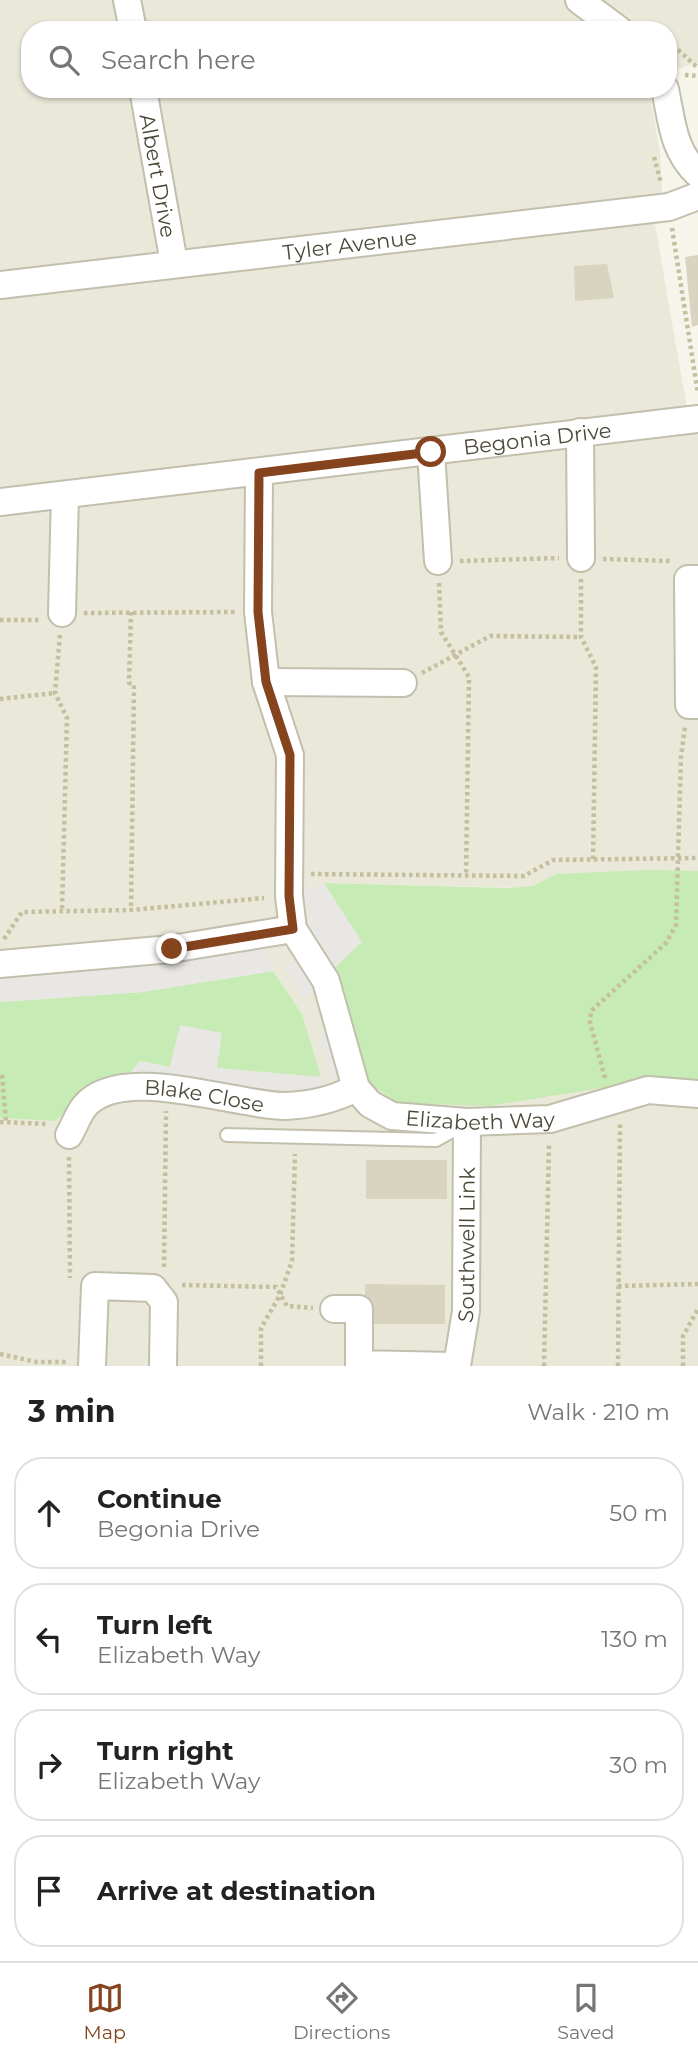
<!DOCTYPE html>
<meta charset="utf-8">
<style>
body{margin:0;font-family:Montserrat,sans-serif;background:#f2f2f2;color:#222}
.stop{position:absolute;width:21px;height:21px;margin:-16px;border:5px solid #85431e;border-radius:50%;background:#fff}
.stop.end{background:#85431e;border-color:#fff;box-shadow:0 2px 7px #0008}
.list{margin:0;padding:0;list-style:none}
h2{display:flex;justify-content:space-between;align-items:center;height:91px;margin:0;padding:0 28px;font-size:30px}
h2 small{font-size:23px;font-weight:400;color:#767676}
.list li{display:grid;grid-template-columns:46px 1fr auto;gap:21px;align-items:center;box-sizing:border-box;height:112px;margin:0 14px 14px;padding:0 14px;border:2px solid #e0e0e0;border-radius:28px}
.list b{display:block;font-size:26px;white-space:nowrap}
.list p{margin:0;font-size:23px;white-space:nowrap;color:#767676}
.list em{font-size:23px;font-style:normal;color:#767676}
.icon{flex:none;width:38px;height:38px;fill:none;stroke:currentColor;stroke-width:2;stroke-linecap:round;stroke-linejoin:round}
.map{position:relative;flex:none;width:698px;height:1366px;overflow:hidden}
.search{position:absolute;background:#fff;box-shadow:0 2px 5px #0004;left:21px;right:21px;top:21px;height:77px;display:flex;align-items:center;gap:18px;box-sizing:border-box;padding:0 24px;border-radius:28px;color:#767676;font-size:26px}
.sheet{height:595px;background:#fff}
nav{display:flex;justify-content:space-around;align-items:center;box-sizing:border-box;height:98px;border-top:2px solid #e0e0e0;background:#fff;font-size:19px;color:#767676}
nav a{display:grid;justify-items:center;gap:4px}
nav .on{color:#85431e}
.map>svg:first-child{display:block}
.residential{fill:#eae8d9}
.green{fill:#c7ebb4}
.parking{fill:#e8e7e3}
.building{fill:#d8d4c0}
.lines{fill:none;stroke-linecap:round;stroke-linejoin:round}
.service-casing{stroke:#c2bfad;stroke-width:16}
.minor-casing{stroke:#c2bfad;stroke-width:30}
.path{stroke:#c4bf9e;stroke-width:4.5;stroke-dasharray:3.5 3.5;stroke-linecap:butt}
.service{stroke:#fff;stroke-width:12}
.minor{stroke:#fff;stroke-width:26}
.route{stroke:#85431e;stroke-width:9}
.labels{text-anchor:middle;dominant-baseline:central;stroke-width:7;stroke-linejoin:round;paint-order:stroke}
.street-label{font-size:21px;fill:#4b4838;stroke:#fff}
</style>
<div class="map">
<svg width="698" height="1366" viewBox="0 0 698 1366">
<rect width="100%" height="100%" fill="#f6f5eb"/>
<polygon class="residential" points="0,0 698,0 698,62 668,72 668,30 30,30 30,89 649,89 660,152 662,192 650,196 687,408 698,407 698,871 556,874 530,888 324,883 289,896 644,1081 698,1080 698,1366 0,1366 0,1118 55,1121 102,1082 302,1014 273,971 262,934 0,964"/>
<g class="green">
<polygon points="647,870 698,871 698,1080 644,1081 489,1106 398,1103 369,1083 332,970 361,942 324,883 509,888 533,886 556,874"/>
<polygon points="273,971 302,1014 321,1077 216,1068 181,1025 170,1067 140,1061 131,1072 102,1082 55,1121 0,1118 0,1002 142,992"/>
</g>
<g class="parking">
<polygon points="324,883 362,942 332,970 326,981 304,999 284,967 306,950 289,896"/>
<polygon points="262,934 273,971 142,992 0,1002 0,964"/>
<polygon points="180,1025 222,1033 217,1068 321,1077 330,1102 129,1087 131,1072 140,1061 170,1067"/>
<polygon points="340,1030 352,1072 332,1080 318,1036"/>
</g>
<g class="building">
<polygon points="698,255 698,325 692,327 685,257"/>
<polygon points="607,264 614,298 575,301 574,266"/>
<rect x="366" y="1160" width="81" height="39"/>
<polygon points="365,1284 445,1285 445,1324 365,1324"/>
</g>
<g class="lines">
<defs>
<polyline id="service" points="227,1135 436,1140 461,1126"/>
<g id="minor">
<polyline points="127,0 133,30"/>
<polyline points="579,0 619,30"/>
<path id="s1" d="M 143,89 L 174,263"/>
<path d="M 665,89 C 672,122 673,151 698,174"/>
<path id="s2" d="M 0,285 L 669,207 L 698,196"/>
<polyline points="580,432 581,558"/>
<polyline points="431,452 438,561"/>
<path id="s3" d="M 259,473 L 258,612 L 266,682 L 290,755 L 289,896 L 293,929 L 326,981 L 356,1088 L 370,1104 L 392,1116 L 467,1122 L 550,1119 L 648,1090 L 698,1094"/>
<path id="s4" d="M 0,502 L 698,419"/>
<polyline points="698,579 688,579 689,705 698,705"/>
<polyline points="62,613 65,495"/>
<polyline points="266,682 403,683"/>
<polyline points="0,964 171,949 293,929"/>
<path id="s5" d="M 69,1135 C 74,1126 78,1115 84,1107 C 120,1062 236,1106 285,1106 C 312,1105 333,1100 356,1088"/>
<polyline points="334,1309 359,1309 359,1364 453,1366"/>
<polyline points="92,1366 95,1286 153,1288 164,1302 163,1366"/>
<path id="s6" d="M 457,1366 L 466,1311 L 467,1122"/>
</g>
</defs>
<use href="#service" class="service-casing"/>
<use href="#minor" class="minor-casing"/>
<g class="path">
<polyline points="668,50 673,45 698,68"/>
<polyline points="685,75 698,76"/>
<polyline points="654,157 661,183"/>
<polyline points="672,228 698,394"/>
<polyline points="603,559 671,561"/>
<polyline points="460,561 559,558"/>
<polyline points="581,579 581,637 596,667 593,862"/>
<polyline points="439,583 441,632 469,677 466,876"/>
<polyline points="131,612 129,683 134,685 131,910"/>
<polyline points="84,613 236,612"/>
<polyline points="0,620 41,620"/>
<polyline points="60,635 55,693 67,718 62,910"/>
<polyline points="422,673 490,636 581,637"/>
<polyline points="0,699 55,693"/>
<polyline points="311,874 524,876 553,860 698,858"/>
<polyline points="4,939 22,912 131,910 264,898"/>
<polyline points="2,1075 6,1122"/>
<polyline points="605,1078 590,1022 591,1011 666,943 676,925 681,757 685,727"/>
<polyline points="0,1122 48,1124"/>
<polyline points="69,1157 70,1278"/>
<polyline points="164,1267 166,1111"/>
<polyline points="182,1285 276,1287 287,1306 313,1308"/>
<polyline points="618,1286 698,1284"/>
<polyline points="0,1354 36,1362 68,1362"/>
<polyline points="261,1366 261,1328 280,1295 292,1261 295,1154"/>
<polyline points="544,1366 549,1144"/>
<polyline points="618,1366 620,1122"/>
<polyline points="683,1366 683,1336 698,1309"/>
</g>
<use href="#service" class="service"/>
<use href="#minor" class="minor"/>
</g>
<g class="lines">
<polyline class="route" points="172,949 293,929 289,896 290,755 266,682 258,612 259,473 431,452"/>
</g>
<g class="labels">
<g class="street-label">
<text stroke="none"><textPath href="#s1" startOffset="88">Albert Drive</textPath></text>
<text stroke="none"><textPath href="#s2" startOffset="352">Tyler Avenue</textPath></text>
<text stroke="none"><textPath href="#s4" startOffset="541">Begonia Drive</textPath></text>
<text stroke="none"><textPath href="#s5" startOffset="158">Blake Close</textPath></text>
<text stroke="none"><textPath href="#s3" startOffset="768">Elizabeth Way</textPath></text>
<text stroke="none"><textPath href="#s6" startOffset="122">Southwell Link</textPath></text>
</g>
</g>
</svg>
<div class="stop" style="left:431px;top:452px"></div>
<div class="stop end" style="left:172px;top:949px"></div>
<div class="search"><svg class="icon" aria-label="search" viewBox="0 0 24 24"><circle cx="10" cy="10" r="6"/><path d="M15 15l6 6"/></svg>Search here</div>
</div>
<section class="sheet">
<h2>3 min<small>Walk · 210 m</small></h2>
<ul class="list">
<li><svg class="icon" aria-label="ahead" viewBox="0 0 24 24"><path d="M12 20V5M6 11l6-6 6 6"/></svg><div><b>Continue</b><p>Begonia Drive</p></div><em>50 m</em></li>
<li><svg class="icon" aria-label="left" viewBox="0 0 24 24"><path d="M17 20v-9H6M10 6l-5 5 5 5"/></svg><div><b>Turn left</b><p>Elizabeth Way</p></div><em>130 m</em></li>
<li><svg class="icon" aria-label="right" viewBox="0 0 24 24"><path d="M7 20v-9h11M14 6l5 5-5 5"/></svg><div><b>Turn right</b><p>Elizabeth Way</p></div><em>30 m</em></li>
<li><svg class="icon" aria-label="arrive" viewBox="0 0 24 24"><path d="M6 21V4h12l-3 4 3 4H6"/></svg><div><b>Arrive at destination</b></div></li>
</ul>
</section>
<nav>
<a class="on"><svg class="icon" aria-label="map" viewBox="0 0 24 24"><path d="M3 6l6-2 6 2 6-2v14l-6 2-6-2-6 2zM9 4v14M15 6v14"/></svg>Map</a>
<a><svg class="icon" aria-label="directions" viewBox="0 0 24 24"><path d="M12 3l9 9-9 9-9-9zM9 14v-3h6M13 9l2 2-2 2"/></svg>Directions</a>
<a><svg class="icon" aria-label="saved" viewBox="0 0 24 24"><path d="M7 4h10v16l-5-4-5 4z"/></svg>Saved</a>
</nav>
